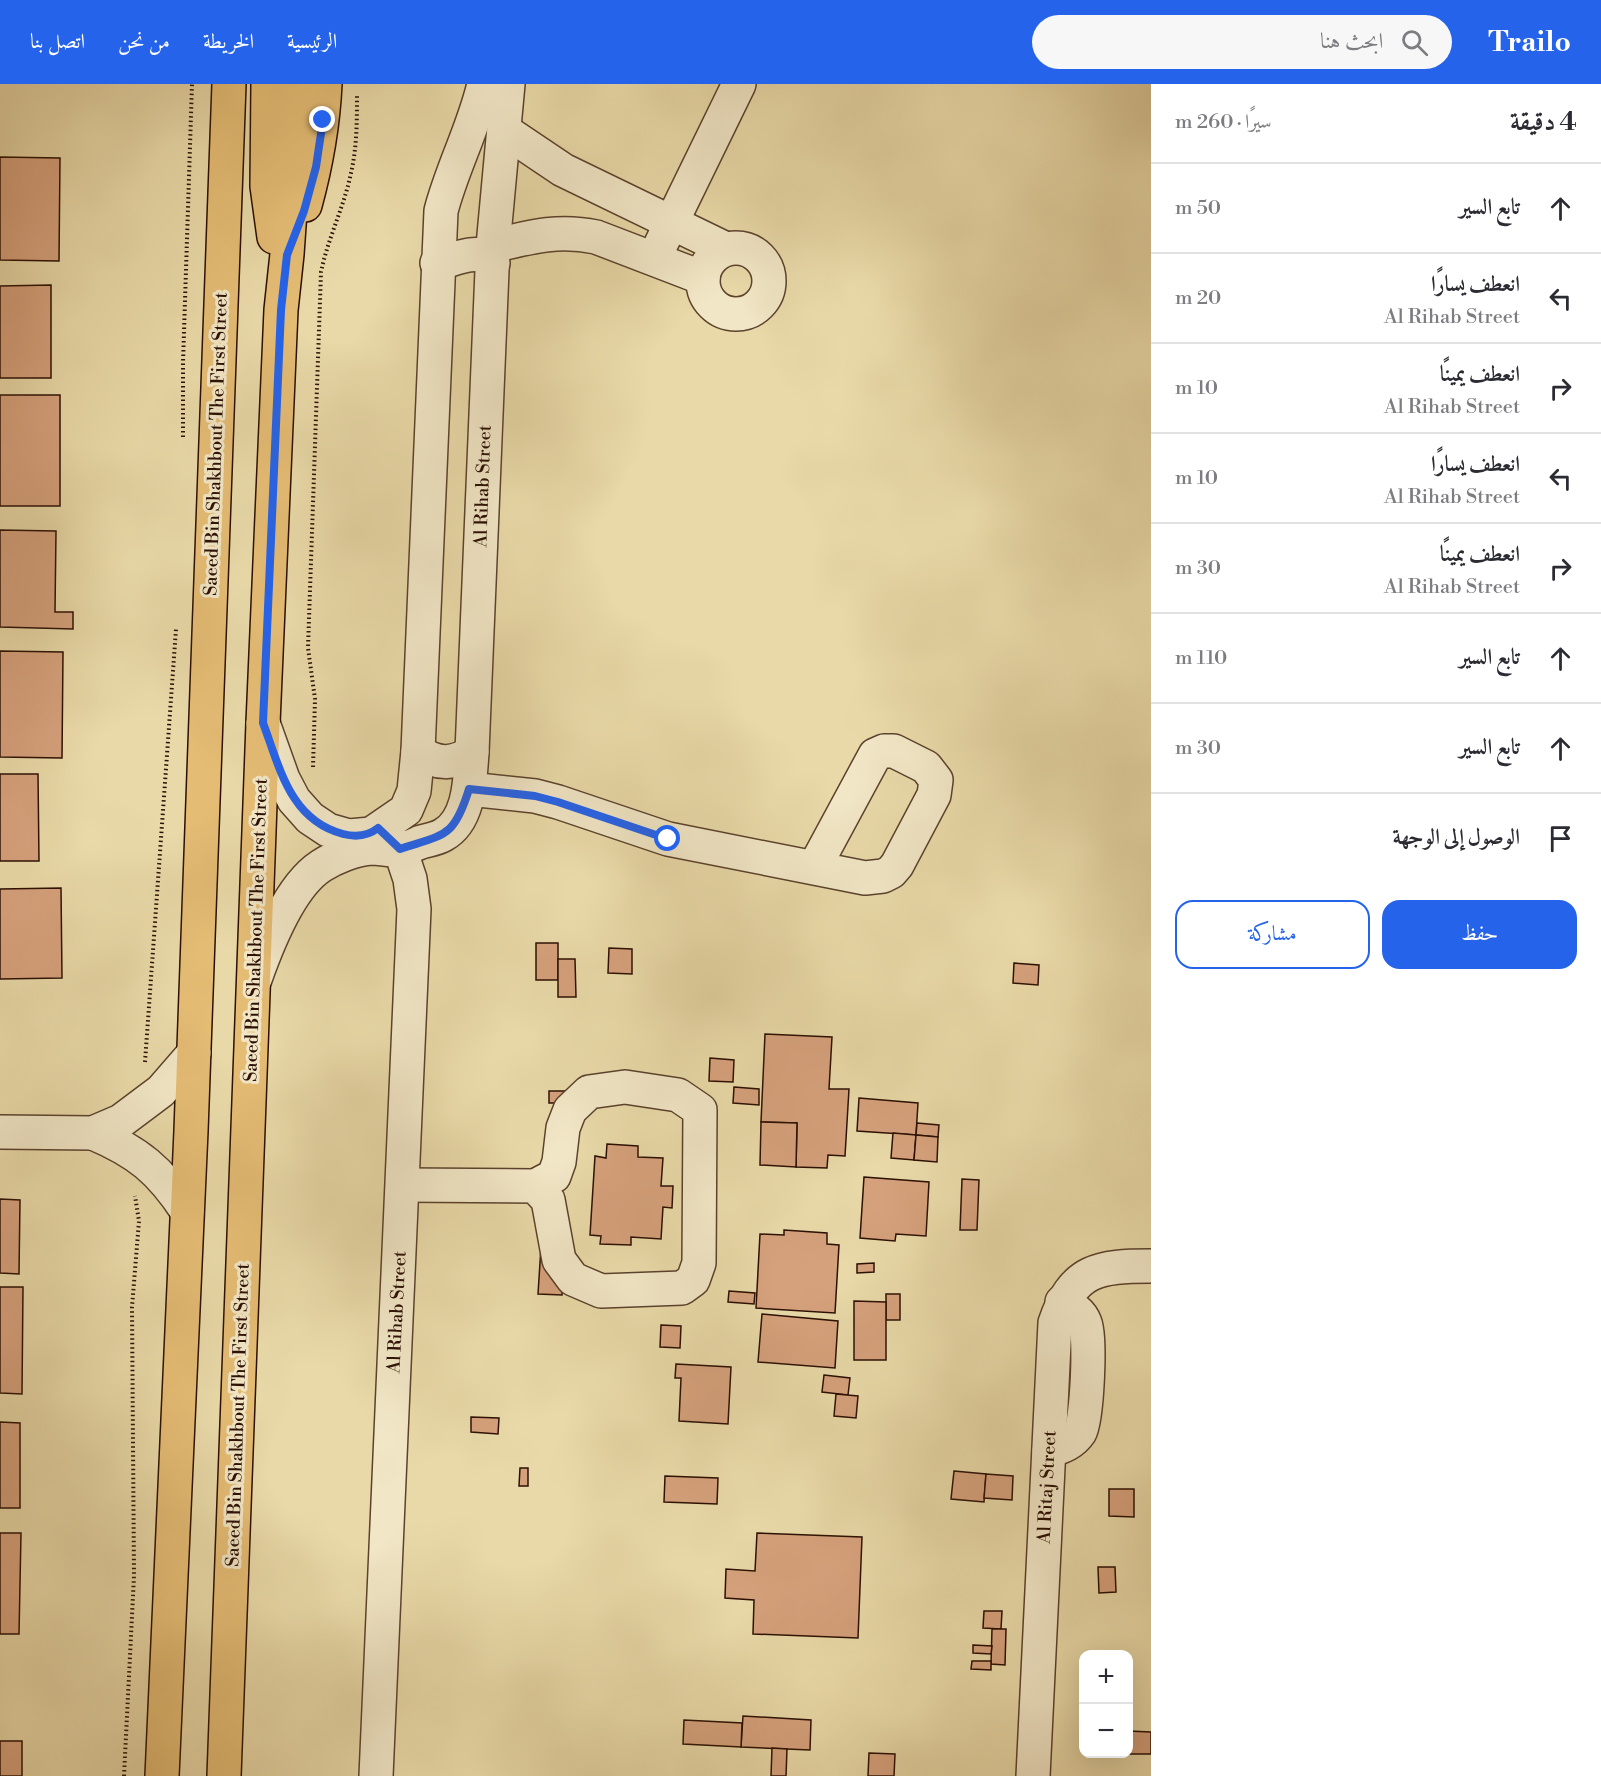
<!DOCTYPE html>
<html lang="ar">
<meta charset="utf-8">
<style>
body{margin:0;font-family:"Libre Bodoni",Amiri,serif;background:#f7f7f7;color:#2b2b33;direction:rtl}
.controls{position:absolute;right:18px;bottom:18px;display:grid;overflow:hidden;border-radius:12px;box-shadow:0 6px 24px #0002}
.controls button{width:54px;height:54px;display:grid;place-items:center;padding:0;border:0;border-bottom:2px solid #e1e1e2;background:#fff;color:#2b2b33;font:30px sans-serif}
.stop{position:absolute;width:18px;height:18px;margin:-14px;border:4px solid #2563eb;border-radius:50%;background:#fff}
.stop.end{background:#2563eb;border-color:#fff;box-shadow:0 2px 6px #0008}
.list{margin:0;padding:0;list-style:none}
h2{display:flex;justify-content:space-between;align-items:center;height:78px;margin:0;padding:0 24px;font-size:26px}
h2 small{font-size:20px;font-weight:400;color:#7c7c81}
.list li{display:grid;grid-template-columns:39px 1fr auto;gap:18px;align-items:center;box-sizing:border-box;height:90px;padding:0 24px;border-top:2px solid #e1e1e2}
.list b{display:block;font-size:22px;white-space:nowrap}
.list p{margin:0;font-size:20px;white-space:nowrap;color:#7c7c81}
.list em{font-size:20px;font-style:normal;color:#7c7c81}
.actions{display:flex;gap:12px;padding:18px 24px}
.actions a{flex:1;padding:14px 0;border:2px solid #2563eb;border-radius:18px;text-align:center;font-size:21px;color:#2563eb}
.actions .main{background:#2563eb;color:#fff}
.icon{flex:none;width:33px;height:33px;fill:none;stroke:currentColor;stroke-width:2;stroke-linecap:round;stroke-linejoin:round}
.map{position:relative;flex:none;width:1151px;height:1692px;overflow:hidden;direction:ltr}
header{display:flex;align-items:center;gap:36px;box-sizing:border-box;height:84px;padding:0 30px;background:#2563eb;color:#fff}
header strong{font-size:28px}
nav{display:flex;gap:33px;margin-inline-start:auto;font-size:21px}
.search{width:420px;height:54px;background:#f7f7f7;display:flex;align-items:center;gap:15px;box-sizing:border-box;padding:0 21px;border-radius:33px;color:#7c7c81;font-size:22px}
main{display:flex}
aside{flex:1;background:#fff}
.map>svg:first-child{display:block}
.building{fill:#d5a17c;stroke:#2c1004;stroke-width:1.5}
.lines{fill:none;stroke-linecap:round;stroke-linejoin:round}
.minor-casing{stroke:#5b422d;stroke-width:36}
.major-casing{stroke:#2c1004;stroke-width:36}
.path{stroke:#2c1004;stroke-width:4;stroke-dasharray:1.5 3;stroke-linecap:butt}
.minor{stroke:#f1e6c6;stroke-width:33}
.major{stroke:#e4bc74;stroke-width:33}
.route{stroke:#2563eb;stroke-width:8}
.labels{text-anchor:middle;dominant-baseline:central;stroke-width:6;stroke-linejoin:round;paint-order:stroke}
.street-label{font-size:18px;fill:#2c1004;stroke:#f1e6c6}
</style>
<header>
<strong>Trailo</strong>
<div class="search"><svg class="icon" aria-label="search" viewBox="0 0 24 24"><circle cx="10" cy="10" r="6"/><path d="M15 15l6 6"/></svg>ابحث هنا</div>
<nav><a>الرئيسية</a><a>الخريطة</a><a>من نحن</a><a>اتصل بنا</a></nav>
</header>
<main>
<aside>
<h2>4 دقيقة<small>سيرًا · 260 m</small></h2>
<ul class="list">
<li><svg class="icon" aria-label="ahead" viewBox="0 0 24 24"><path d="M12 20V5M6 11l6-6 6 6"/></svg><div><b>تابع السير</b></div><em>50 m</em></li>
<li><svg class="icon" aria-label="left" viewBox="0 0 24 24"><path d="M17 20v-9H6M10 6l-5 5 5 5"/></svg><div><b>انعطف يسارًا</b><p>Al Rihab Street</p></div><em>20 m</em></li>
<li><svg class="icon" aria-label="right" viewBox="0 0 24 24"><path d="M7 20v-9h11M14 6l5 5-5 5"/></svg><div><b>انعطف يمينًا</b><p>Al Rihab Street</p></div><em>10 m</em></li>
<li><svg class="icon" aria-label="left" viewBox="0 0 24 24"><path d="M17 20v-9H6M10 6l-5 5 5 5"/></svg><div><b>انعطف يسارًا</b><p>Al Rihab Street</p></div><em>10 m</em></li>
<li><svg class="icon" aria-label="right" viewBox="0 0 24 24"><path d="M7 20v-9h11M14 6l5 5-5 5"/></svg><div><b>انعطف يمينًا</b><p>Al Rihab Street</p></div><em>30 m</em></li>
<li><svg class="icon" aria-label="ahead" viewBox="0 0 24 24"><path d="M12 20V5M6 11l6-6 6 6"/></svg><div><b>تابع السير</b></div><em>110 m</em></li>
<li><svg class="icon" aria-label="ahead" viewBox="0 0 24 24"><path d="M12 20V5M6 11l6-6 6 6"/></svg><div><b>تابع السير</b></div><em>30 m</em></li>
<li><svg class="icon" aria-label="arrive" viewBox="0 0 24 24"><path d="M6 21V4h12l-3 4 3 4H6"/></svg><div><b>الوصول إلى الوجهة</b></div></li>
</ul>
<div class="actions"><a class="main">حفظ</a><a>مشاركة</a></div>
</aside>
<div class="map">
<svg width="1151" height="1692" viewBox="0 0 1151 1692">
<rect width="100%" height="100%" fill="#e9d9a8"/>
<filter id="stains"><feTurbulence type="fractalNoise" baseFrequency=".00333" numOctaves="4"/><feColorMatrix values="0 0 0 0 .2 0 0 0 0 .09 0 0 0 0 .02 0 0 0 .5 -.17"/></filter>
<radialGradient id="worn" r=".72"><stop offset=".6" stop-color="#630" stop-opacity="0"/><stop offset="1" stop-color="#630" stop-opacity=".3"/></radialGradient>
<g class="building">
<polygon points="0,73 60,74 59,177 0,176"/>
<polygon points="51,201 51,294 0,294 0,202"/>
<rect x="0" y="311" width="60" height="111"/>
<polygon points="0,446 56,447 55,528 73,528 73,545 0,543"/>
<polygon points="0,567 63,568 62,674 0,673"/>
<polygon points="0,690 38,690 39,777 0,777"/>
<polygon points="61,804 62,894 0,895 0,805"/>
<rect x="536" y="859" width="22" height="37"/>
<polygon points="609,864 632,865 632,890 608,889"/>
<polygon points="558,875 575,875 576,913 558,913"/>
<polygon points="1014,879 1039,881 1038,901 1013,899"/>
<polygon points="765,950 832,953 829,1005 849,1005 845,1072 828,1071 827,1084 796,1083 797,1039 761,1038"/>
<polygon points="710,974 734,976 733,998 709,997"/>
<polygon points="734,1003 759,1005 759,1021 733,1019"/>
<rect x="549" y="1007" width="23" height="12"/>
<polygon points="859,1014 918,1019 916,1051 857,1047"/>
<polygon points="761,1038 797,1039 796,1083 760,1081"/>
<polygon points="917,1039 939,1041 938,1053 916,1051"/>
<polygon points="893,1049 916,1051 914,1076 891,1074"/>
<polygon points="916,1051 938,1053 937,1078 914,1076"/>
<polygon points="607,1060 638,1062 638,1073 663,1074 661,1102 673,1102 672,1124 663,1123 661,1155 631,1153 631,1161 600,1160 601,1152 590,1151 595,1072 606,1074"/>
<polygon points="864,1093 929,1098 926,1152 896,1150 895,1157 860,1154"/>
<polygon points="962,1095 979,1096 977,1146 960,1146"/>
<polygon points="0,1115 20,1116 19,1190 0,1189"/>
<polygon points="784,1146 827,1149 827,1160 839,1161 835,1229 756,1224 760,1150 784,1151"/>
<polygon points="541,1163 565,1164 562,1211 538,1210"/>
<polygon points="874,1179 874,1188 857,1189 857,1180"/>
<polygon points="0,1203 23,1203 22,1310 0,1309"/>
<polygon points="729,1207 755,1209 754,1220 728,1218"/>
<rect x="886" y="1210" width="14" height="26"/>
<polygon points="854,1217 886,1218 886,1276 854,1276"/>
<polygon points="762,1230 838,1237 835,1284 758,1278"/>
<polygon points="661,1241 681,1242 680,1264 660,1263"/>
<polygon points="676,1280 731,1283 728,1340 679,1337 681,1294 675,1294"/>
<polygon points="824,1291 850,1294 848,1311 822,1308"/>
<polygon points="836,1310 858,1312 856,1334 834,1332"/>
<polygon points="471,1333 499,1334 498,1350 471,1348"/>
<polygon points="0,1338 20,1339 20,1424 0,1424"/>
<polygon points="520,1384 528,1384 528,1402 519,1402"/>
<polygon points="954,1387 986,1390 984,1418 951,1415"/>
<polygon points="986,1390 1013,1392 1012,1416 984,1414"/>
<polygon points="665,1392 718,1394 717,1420 664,1418"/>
<polygon points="1109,1405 1134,1405 1134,1433 1109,1432"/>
<polygon points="0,1449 21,1449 19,1550 0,1550"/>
<polygon points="757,1449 862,1453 858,1554 753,1550 754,1516 725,1514 726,1485 755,1487"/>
<polygon points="1098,1483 1115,1483 1116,1508 1099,1509"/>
<polygon points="984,1527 1002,1527 1001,1545 983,1544"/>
<polygon points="992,1545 1006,1545 1005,1581 991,1580"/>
<polygon points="973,1561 992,1562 991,1570 973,1569"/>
<polygon points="972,1577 991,1577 991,1586 971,1585"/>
<polygon points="743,1632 811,1636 810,1666 741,1663"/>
<polygon points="684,1636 742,1639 741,1663 683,1660"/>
<polygon points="1128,1647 1151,1648 1151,1670 1128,1670"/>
<rect x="0" y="1657" width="22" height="35"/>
<polygon points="772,1664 787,1665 786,1692 771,1692"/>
<polygon points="869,1669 895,1670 894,1692 868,1692"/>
</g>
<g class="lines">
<defs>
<g id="minor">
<polyline points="505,47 563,86 726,165"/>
<polyline points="661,160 739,0"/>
<path d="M 493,162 C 530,153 558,145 596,153 L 703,194"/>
<circle cx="736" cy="197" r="33"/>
<path d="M 437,179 C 454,176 469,167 487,172 L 493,179"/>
<path d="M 263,639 L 283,695 L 294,716 L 310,734 L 328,746 L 349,752 L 371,750 L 406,726 L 414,707 L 418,667 L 441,127 C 452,84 474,44 484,0"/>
<path d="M 418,667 C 436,681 454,681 472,668"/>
<polyline points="469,705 535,712 558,718 668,755 865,794 883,792 891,788 897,781 934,711 936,696 926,683 894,667 884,667 875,671 814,784"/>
<path d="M 255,895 C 267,861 289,803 321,782 C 335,773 355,765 372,764 C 381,764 390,767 399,765 C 406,765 414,761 421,758 C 428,756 436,755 443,751 C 470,736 470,695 472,668 L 493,162 L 508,0"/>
<polyline points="0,1048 93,1049 121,1037 161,1007 194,969"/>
<path d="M 93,1049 C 138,1068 160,1086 187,1127"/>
<polyline points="403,1101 535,1102 548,1116 559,1176 573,1195 601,1207 682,1204 693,1196 699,1179 700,1026 678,1011 625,1003 589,1008 570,1026 563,1044 559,1078 554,1092 535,1102"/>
<path d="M 1049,1367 C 1061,1363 1072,1360 1080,1348 C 1087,1336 1091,1253 1085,1239 C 1081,1228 1072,1223 1062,1218"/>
<polyline points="376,1692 414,825 410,795 400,765 383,750"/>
<path d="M 1033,1692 L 1055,1239 C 1073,1185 1099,1182 1151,1182"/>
</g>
<g id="major">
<polyline points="268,0 267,102 274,153"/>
<path d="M 305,121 C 316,81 323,42 325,0"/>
<polyline points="162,1692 191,1047 229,0"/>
<polyline points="224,1692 263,639 281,226 287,170 299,0"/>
</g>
</defs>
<use href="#minor" class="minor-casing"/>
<use href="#major" class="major-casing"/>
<g class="path">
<polyline points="183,353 183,279 192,0"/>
<path d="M 313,683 L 315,615 L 308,564 L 321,188 C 328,154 344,123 351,89 C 357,63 357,37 357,10"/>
<polyline points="145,978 176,545"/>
<polyline points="124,1692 134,1492 132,1223 139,1137 135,1112"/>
</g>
<use href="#minor" class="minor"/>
<use href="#major" class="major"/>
</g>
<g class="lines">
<path class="route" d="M 323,36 L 316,83 L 304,127 L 287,171 L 281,226 L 263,639 C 280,684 290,736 343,750 C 355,753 368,752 378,744 L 400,765 C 445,750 454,754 469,705 L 535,712 L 558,718 L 668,755"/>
</g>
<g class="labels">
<g class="street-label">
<text transform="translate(216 360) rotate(-88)">Saeed Bin Shakhbout The First Street</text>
<text transform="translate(483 402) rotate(-88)">Al Rihab Street</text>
<text transform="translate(256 846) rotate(-88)">Saeed Bin Shakhbout The First Street</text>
<text transform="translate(397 1228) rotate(-87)">Al Rihab Street</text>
<text transform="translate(238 1331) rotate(-88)">Saeed Bin Shakhbout The First Street</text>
<text transform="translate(1047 1403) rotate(-87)">Al Ritaj Street</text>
</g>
</g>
<rect width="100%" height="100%" filter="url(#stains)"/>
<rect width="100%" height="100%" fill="url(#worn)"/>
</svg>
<div class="controls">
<button>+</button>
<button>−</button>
</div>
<div class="stop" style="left:668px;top:755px"></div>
<div class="stop end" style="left:323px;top:36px"></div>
</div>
</main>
